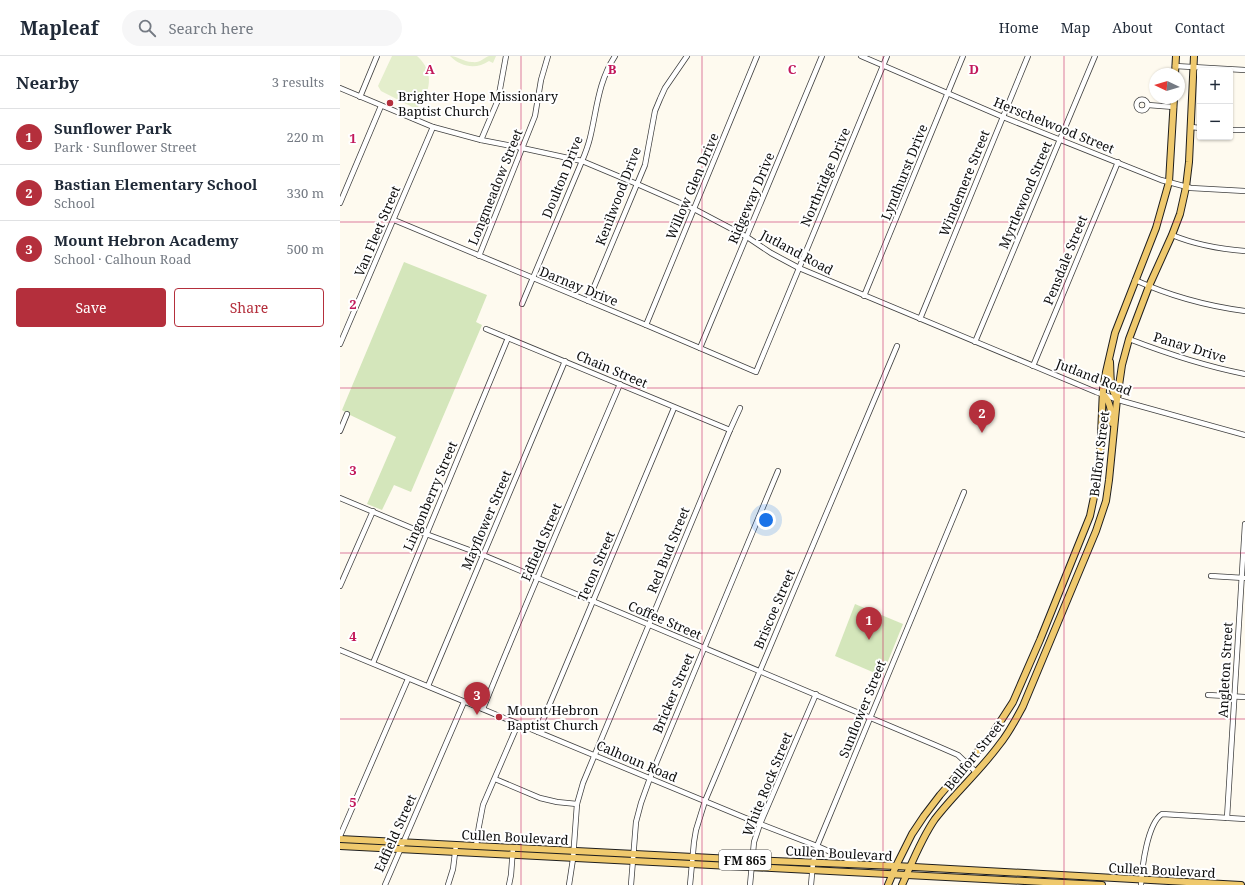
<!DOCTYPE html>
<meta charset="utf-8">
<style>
body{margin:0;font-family:"Noto Serif",serif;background:#f6f6f7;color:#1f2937}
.controls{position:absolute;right:12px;top:12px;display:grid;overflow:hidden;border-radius:4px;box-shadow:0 1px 3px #0004}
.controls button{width:36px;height:36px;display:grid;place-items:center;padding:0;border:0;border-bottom:1px solid #e0e1e3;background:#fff;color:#1f2937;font:20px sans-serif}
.compass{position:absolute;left:809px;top:12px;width:36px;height:36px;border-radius:50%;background:#fff;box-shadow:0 1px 3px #0004;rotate:274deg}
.you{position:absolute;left:426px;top:464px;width:14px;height:14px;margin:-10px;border:3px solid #fff;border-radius:50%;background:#1a73e8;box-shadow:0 0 0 6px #1a73e833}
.badge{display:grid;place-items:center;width:26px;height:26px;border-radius:50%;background:#b42f3c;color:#fff;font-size:13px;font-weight:700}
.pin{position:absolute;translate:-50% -33px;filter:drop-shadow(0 1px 2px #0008)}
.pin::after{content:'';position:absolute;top:21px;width:14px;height:12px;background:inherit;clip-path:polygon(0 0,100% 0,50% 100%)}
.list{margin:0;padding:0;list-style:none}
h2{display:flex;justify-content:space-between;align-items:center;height:52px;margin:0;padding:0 16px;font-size:17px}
h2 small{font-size:13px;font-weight:400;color:#747a83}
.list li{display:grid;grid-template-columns:26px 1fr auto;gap:12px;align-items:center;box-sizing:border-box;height:56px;padding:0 16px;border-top:1px solid #e0e1e3}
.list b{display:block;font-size:15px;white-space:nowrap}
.list p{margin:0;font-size:13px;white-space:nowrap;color:#747a83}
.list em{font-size:13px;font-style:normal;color:#747a83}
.actions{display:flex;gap:8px;padding:12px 16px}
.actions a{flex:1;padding:9px 0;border:1px solid #b42f3c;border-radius:4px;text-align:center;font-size:14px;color:#b42f3c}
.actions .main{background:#b42f3c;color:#fff}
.icon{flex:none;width:22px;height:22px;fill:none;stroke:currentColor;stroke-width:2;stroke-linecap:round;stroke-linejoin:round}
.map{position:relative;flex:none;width:905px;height:829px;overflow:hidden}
header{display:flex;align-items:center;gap:24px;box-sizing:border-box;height:56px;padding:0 20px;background:#fff;border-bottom:1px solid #e0e1e3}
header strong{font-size:19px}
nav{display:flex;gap:22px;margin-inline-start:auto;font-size:14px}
.search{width:280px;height:36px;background:#f6f6f7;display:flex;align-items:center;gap:10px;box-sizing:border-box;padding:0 14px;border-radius:22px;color:#747a83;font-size:15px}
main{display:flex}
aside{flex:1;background:#fff}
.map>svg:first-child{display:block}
.green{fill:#d4e6bb}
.pitch{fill:#e4eecc}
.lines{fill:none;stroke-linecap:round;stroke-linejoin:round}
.minor-casing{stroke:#404040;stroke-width:6}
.major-casing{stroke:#1e1e1e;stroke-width:8}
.minor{stroke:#fff;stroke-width:4.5}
.major{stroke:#efc96d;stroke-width:6}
.grid{fill:none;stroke:#c2185b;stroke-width:1;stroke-opacity:0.55}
.poi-dot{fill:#b42f3c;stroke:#fff;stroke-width:1.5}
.labels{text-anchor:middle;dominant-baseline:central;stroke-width:4;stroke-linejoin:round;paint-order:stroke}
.shield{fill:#fff;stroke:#565656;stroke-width:1}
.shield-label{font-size:12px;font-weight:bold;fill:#0d0d0d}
.poi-label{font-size:13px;fill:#0d0d0d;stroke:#fff;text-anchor:start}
.street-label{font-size:13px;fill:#0d0d0d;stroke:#fff}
.grid-label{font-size:13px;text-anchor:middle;font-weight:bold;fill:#c2185b;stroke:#fff;stroke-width:4;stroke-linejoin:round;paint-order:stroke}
</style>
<header>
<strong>Mapleaf</strong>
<div class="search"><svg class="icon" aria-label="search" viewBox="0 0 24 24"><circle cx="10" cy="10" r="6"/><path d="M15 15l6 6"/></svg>Search here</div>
<nav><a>Home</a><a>Map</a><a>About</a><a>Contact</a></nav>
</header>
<main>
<aside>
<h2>Nearby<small>3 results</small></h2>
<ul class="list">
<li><span class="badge">1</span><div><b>Sunflower Park</b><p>Park · Sunflower Street</p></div><em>220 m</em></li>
<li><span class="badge">2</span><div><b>Bastian Elementary School</b><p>School</p></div><em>330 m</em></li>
<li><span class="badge">3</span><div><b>Mount Hebron Academy</b><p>School · Calhoun Road</p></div><em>500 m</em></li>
</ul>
<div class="actions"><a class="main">Save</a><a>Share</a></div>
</aside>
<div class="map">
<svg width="905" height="829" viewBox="0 0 905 829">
<rect width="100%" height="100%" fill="#fefaef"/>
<g class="green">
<polygon points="64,206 147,239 136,266 142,269 71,436 54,429 42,454 27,448 56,381 8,358 2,354"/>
<polygon points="515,548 563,568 542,620 495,600"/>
</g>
<g class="pitch">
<path d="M 52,0 L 77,0 C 95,16 91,37 76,53 L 41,35 L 38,30 Z"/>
<path d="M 110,0 C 118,0 123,6 132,6 C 141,7 143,2 149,0 C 152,0 154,0 156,0 L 153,7 L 149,5 C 136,14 121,11 110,0 Z"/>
</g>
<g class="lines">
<defs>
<g id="minor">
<polyline points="521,0 663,61 821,124 851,132 905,135"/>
<polyline points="835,10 905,14"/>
<polyline points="0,32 93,71 141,84 182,92 242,105 297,128 354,153 407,181 431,197 459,212 756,336 782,345 905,379"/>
<polyline points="20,41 37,0"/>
<circle cx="802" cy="49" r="5.5"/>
<polyline points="808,49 834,51"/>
<polyline points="851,71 860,72"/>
<polyline points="890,74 905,74"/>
<polyline points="141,84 158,44 166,0"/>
<polyline points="0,147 41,50"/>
<polyline points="54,164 306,269 416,316 547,0"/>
<path d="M 832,179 C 856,189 879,193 905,195"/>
<polyline points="139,200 195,60 201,24 208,0"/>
<path d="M 795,224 C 830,240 867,250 905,255"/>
<polyline points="524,240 623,0"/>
<polyline points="248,245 305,109 315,55 320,43 325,32 347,0"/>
<path d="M 182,248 L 242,105 C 245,98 248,90 250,82 C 257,53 258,26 275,0"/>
<polyline points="580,263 688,0"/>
<polyline points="306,269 417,0"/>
<polyline points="146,273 390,374"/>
<path d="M 789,283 C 828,298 864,310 905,318"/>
<polyline points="635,286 755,0"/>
<polyline points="0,288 93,71"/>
<polyline points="360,292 482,0"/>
<polyline points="693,310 778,106"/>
<polyline points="0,375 7,358"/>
<polyline points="0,442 86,478 143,499 595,689 618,699 636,716"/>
<polyline points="871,520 904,522"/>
<polyline points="0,530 33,455"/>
<polyline points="0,594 420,768 477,790 518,808"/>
<polyline points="33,607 168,282"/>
<polyline points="88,630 225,305"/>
<polyline points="868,639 905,641"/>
<path d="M 143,653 C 187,544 234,436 280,328"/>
<polyline points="198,676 334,352"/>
<polyline points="155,723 200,742 217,746 237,748"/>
<polyline points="887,762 905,468"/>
<polyline points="0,780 68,623"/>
<polyline points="136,790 139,770 143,749 178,668"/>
<polyline points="45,829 124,646"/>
<polyline points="108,829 113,813 116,789"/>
<polyline points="169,829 171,819 173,792"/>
<polyline points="229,829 233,803 237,748 243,727 390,374 400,352"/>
<polyline points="291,829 296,766 301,747 310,722 438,415"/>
<polyline points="350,829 354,786 356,774 365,745 557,290"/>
<polyline points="410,829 414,786 420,768 476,638"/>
<polyline points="471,829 473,807 477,790 624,436"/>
<path d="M 801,829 C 802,812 807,768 822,758 L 905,763"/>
</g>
<g id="major">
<polyline points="835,18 836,0"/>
<path d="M 770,306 C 771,321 769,330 777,343"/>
<path d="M 763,339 C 771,345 771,357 772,367"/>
<polyline points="0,783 412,804 556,810 901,829"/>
<polyline points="0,790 762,829"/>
<polyline points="548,829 556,810 572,778 584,760 600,739 651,680 673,646 700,584 750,460 758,422 760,402 763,333 766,316 775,277 816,172 829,126 834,42"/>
<path d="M 562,829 C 572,807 581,783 595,763 C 615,737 640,715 659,689 C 669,677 676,663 683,650 L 756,475 L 766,445 L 769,424 L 777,343 L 782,309 L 789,283 L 809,230 L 832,179 L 840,158 L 846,131 L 849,106 L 854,0"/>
</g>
</defs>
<use href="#minor" class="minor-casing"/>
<use href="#major" class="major-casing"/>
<use href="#minor" class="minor"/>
<use href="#major" class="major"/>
</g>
<path class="grid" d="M 181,0 L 181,829M 362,0 L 362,829M 543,0 L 543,829M 724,0 L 724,829M 0,166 L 905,166M 0,332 L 905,332M 0,497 L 905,497M 0,663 L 905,663"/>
<g class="poi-dot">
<circle cx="50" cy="47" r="4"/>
<circle cx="159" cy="661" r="4"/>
</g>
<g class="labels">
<rect class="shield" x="379" y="794" width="52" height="20" rx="3"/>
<g class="shield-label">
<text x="405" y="804">FM 865</text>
</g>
<g class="poi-label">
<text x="58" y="40">Brighter Hope Missionary<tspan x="58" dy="15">Baptist Church</tspan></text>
<text x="167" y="654">Mount Hebron<tspan x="167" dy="15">Baptist Church</tspan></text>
</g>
<g class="street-label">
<text transform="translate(714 69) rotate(22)">Herschelwood Street</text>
<text transform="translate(564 116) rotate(-68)">Lyndhurst Drive</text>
<text transform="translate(222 121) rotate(-68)">Doulton Drive</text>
<text transform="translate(485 121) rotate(-67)">Northridge Drive</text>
<text transform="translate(624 127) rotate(-68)">Windemere Street</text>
<text transform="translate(352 130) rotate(-67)">Willow Glen Drive</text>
<text transform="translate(155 131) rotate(-68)">Longmeadow Street</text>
<text transform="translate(685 139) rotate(-67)">Myrtlewood Street</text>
<text transform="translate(278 140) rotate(-69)">Kenilwood Drive</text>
<text transform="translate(411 142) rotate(-67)">Ridgeway Drive</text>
<text transform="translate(37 175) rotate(-67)">Van Fleet Street</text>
<text transform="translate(457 196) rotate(28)">Jutland Road</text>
<text transform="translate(725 204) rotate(-68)">Pensdale Street</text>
<text transform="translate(239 230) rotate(22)">Darnay Drive</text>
<text transform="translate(850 291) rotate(17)">Panay Drive</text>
<text transform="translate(272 313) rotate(23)">Chain Street</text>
<text transform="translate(754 321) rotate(21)">Jutland Road</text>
<text transform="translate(759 398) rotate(-83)">Bellfort Street</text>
<text transform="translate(90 440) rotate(-67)">Lingonberry Street</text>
<text transform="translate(146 464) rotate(-67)">Mayflower Street</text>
<text transform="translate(201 486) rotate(-67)">Edfield Street</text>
<text transform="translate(328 494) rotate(-68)">Red Bud Street</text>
<text transform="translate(256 510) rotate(-67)">Teton Street</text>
<text transform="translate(434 553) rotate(-67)">Briscoe Street</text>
<text transform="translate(325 564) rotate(23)">Coffee Street</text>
<text transform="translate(885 614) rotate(-87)">Angleton Street</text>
<text transform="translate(333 637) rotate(-67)">Bricker Street</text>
<text transform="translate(522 653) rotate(-68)">Sunflower Street</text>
<text transform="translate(634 699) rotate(-51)">Bellfort Street</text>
<text transform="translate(297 705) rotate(23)">Calhoun Road</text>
<text transform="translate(427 728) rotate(-68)">White Rock Street</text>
<text transform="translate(55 777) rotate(-66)">Edfield Street</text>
<text transform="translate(175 781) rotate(3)">Cullen Boulevard</text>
<text transform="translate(499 797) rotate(3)">Cullen Boulevard</text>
<text transform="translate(822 814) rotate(3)">Cullen Boulevard</text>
</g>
</g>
<g class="grid-label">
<text x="90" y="18">A</text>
<text x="272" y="18">B</text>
<text x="452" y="18">C</text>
<text x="634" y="18">D</text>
<text x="13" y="87">1</text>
<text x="13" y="253">2</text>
<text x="13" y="419">3</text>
<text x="13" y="585">4</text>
<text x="13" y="751">5</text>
</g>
</svg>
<div class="controls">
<button>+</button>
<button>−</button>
</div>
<svg class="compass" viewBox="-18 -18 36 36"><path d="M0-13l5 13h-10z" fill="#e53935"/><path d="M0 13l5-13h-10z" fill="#747a83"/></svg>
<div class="you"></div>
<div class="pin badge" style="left:529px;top:584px">1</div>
<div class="pin badge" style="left:642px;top:377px">2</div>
<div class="pin badge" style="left:137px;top:659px">3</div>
</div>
</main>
